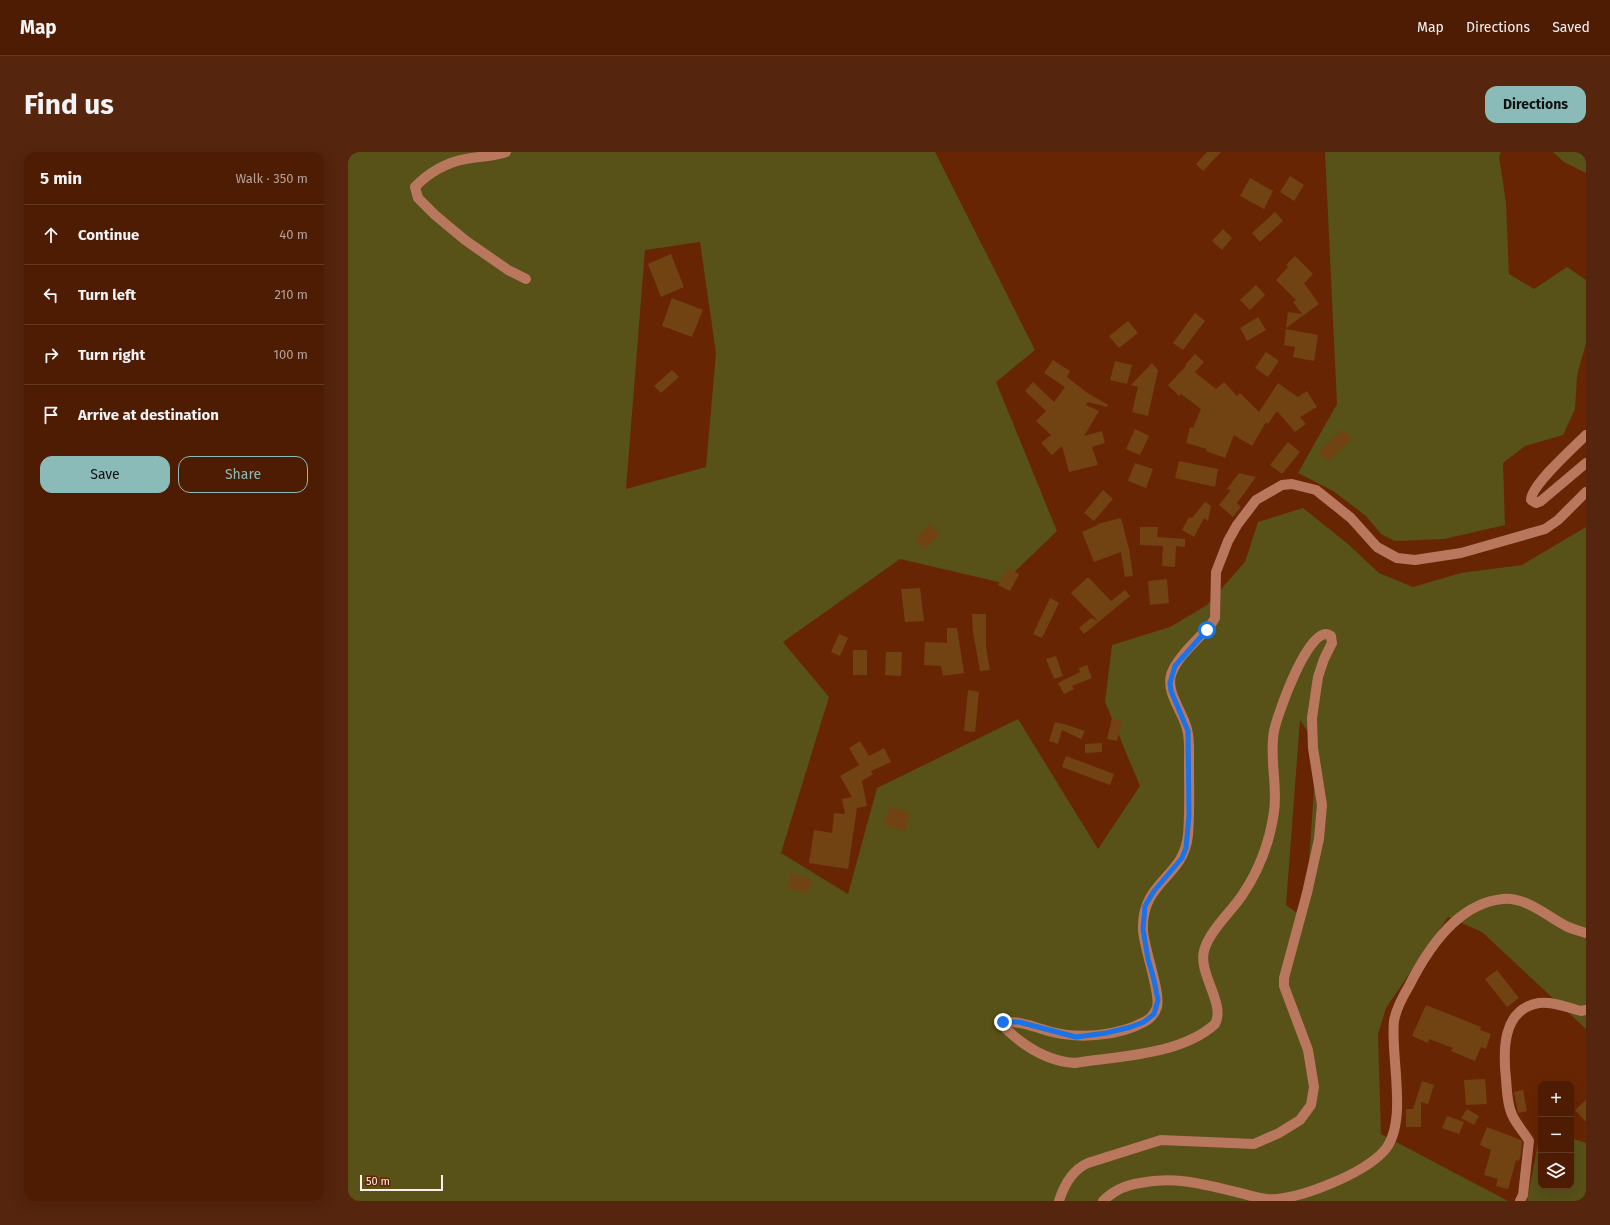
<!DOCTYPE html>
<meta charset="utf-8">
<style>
body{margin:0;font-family:"Fira Sans",sans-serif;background:#55250d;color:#f1f3f6}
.controls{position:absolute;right:12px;bottom:12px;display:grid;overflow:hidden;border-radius:8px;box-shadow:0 4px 16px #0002}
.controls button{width:36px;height:36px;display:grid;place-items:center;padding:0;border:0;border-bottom:1px solid #653a25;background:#4e1c03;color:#f1f3f6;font:20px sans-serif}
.scale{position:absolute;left:12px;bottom:10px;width:83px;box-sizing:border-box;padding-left:4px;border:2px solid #feede6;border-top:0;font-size:11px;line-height:14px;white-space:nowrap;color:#feede6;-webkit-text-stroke:3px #682504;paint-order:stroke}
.stop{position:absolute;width:12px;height:12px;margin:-9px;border:3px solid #1a73e8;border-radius:50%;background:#fff}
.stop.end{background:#1a73e8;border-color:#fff;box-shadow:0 1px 4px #0008}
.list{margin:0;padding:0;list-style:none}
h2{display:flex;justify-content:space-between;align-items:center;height:52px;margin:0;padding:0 16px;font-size:17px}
h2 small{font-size:13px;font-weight:400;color:#b3a19a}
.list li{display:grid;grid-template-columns:26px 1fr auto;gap:12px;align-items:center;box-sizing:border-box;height:60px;padding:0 16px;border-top:1px solid #653a25}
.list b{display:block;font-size:15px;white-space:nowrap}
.list em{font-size:13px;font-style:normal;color:#b3a19a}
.actions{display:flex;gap:8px;padding:12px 16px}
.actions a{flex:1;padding:9px 0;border:1px solid #8bbbb9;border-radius:12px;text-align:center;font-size:14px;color:#8bbbb9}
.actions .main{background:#8bbbb9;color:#111}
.icon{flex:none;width:22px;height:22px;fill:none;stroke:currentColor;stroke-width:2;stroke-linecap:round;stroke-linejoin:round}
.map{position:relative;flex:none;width:1238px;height:1049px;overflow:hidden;border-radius:12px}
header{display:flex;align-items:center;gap:24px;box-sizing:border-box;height:56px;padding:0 20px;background:#4e1c03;border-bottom:1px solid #653a25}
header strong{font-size:19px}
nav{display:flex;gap:22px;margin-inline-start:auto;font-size:14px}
.intro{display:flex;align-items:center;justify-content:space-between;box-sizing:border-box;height:96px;padding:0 24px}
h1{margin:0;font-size:28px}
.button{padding:10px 18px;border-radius:12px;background:#8bbbb9;color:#111;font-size:14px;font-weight:700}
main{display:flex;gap:24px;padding:0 24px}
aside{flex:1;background:#4e1c03;border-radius:12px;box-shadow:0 4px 16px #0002}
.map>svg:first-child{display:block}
.green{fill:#585118;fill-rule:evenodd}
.building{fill:#714313}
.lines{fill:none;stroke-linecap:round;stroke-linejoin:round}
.minor{stroke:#b9775d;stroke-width:10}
.route{stroke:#1a73e8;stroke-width:5}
</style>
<header>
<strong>Map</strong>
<nav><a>Map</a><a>Directions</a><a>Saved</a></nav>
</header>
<div class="intro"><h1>Find us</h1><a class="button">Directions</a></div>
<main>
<aside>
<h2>5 min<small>Walk · 350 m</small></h2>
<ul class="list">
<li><svg class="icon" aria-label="ahead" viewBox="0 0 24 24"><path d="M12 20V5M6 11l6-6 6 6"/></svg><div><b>Continue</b></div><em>40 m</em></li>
<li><svg class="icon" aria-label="left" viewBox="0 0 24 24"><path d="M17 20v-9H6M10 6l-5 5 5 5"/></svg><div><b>Turn left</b></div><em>210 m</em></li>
<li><svg class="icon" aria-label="right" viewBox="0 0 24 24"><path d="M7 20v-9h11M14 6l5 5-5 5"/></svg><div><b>Turn right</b></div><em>100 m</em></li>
<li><svg class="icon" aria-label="arrive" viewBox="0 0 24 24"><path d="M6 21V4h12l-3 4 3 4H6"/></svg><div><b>Arrive at destination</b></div></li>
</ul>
<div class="actions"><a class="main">Save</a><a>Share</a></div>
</aside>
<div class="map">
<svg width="1238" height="1049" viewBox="0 0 1238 1049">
<rect width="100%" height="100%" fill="#682504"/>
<g class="green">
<path d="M 0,0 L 587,0 L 687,198 L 648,230 L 709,379 L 655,431 L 552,407 L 435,490 L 481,545 L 433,701 L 500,742 L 529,636 L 670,567 L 750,697 L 792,634 L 757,550 L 764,493 L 822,475 L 859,453 L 897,410 L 910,370 L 955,356 L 1000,392 L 1031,421 L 1065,435 L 1113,421 L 1174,413 L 1238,375 L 1238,877 L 1134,780 L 1100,765 L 1038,856 L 1030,882 L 1033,982 L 1160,1049 L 0,1049 ZM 352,90 L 368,201 L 358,315 L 278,337 L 297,98 ZM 952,568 L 969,593 L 957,767 L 938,753 Z"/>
<polygon points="977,0 1153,0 1151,4 1158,51 1161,122 1186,137 1219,115 1238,128 1238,191 1229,224 1227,257 1215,283 1177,294 1155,311 1157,373 1096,387 1047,389 1033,382 1018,364 985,339 950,321 989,252"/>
<polygon points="1205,0 1238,0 1238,21 1216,10"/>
<polygon points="1193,975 1193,1034 1223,1034 1223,986 1238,991 1238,1049 1179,1049"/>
</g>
<g class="building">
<polygon points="859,0 873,0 855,19 848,12"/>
<polygon points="942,24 956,33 946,49 932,40"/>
<polygon points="902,26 925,39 916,57 892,44"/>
<polygon points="927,60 935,69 912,90 904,81"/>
<polygon points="875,77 884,86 874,98 864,89"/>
<polygon points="323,102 336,135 313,145 300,112"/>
<polygon points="947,104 965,122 956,131 971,152 938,176 940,160 954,162 945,150 948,148 928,128 940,115 938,113"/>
<polygon points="908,133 917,143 902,158 892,148"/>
<polygon points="324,146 355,158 344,185 314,174"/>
<polygon points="847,161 857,169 835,198 825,191"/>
<polygon points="910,165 918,178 899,189 892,176"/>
<polygon points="780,169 790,181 771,196 761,184"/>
<polygon points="938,177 970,183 966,209 945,205 947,195 936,193"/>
<polygon points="918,200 931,209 920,225 907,216"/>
<polygon points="847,202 856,210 847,220 868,237 876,230 889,244 892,241 911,260 930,231 950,245 959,239 969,255 952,265 958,272 947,280 929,259 920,272 918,270 904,294 886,283 877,306 858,299 859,297 838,291 842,275 845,276 853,257 833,242 831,244 820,233 838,214 837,213"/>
<polygon points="705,208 722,219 719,225 738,240 760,253 759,255 740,250 738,253 751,259 736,284 754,279 757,291 744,295 750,313 721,320 714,294 704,303 693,291 703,283 688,269 698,259 677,239 685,230 706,250 717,235 696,221"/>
<polygon points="767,209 784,213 779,232 762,228"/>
<polygon points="804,211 810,218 800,264 784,260 790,235 783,233"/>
<polygon points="324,218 331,225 313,241 306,234"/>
<polygon points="787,277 801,284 792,303 778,297"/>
<polygon points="995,277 1004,286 980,309 971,299"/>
<polygon points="940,290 952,300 934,322 922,313"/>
<polygon points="831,309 870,317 867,335 827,326"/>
<polygon points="787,311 805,317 798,336 780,329"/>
<polygon points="891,321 908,325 889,351 893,355 885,365 871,353 883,338 879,337"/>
<polygon points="755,338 765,347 746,369 736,361"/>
<polygon points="857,350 863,354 860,369 856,366 846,385 834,378 841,365 844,366"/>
<polygon points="773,366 781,397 785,424 777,425 773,400 746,410 734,380 750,373 749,372"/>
<polygon points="582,372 592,382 577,397 567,387"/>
<polygon points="792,375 810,375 809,385 837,387 837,395 828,394 827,415 814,414 815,394 792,393"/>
<polygon points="660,416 671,422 662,439 650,433"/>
<polygon points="740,425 763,449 777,438 782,444 736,482 731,476 743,466 750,469 723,441"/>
<polygon points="819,427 821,451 802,453 800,429"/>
<polygon points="572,436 576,469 557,470 553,437"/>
<polygon points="702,446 711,451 694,486 685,482"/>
<polygon points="624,462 638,462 638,495 642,518 632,519 625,480"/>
<polygon points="599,476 609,476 616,521 595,524 593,514 576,513 577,490 599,491"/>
<polygon points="491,482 500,486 492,504 483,500"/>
<rect x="505" y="498" width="14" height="25"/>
<polygon points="538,500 554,500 553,524 537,523"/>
<polygon points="708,504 715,524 706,527 698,507"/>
<polygon points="739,513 744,526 724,534 726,537 716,542 710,531 732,520 731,516"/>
<polygon points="620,538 631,540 627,580 616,579"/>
<polygon points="764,566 774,568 769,589 759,587"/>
<polygon points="707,570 716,572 737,579 733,587 714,578 710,592 701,589"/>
<polygon points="512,589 521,604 536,596 543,610 523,619 525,622 514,629 519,654 509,656 500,717 461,711 466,678 484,681 486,661 497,662 494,647 504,645 492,624 511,613 501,596"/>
<polygon points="754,591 754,600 737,601 737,592"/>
<polygon points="718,604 766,622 762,633 714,615"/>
<polygon points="541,655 562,661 557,679 536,673"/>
<polygon points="444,721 464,728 459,742 439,735"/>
<polygon points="1149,818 1171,846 1159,855 1137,827"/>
<polygon points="1078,853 1133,875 1132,878 1143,882 1138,897 1133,895 1127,909 1103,899 1105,896 1081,887 1080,891 1064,884"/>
<polygon points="1137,927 1139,952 1118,953 1116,928"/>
<polygon points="1074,929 1086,933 1080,952 1073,950 1073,975 1058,975 1058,957 1065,957"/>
<polygon points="1175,938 1179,959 1170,961 1166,940"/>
<polygon points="1238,948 1238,970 1227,958"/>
<polygon points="1119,957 1131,964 1126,973 1113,966"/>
<polygon points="1099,964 1116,970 1111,982 1094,976"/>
<polygon points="1139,975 1173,988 1174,990 1173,1002 1171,1009 1168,1008 1160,1037 1148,1034 1150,1027 1136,1023 1143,998 1132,993"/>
</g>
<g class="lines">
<g class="minor">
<path d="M 158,0 C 145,5 131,4 118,7 C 99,10 80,21 67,35 L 70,46 L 87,63 L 117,88 L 160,118 L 178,127"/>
<path d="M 1238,283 C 1226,295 1183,333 1183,348 L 1188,351 L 1193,349 L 1238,311"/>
<path d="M 651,870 C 672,892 696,909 727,911 C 771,904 833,903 867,872 C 878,852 850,822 856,799 C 861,779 884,759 895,742 C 911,718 922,688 926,660 C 930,634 921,606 926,579 C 929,564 962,468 983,484 L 984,491 L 976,507 L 970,525 L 964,566 L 965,596 L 974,653 L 971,687 L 959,741 L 936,826 L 936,834 L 960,898 L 966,935 L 963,953 L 952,968 L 931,981 L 906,992 L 813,988 L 740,1011 C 724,1018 716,1033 711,1049"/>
<path d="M 651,870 C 670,868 686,875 704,880 C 732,887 770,884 796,870 C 802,867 807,861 809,855 C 813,841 796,797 795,778 C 793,729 836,726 840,683 C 842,659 841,635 841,610 C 841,600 842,588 839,577 C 835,560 818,541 823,523 C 829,504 851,487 864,471 L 867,466 L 868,420 L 880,389 L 889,373 L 908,348 L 934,333 L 944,332 L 968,338 L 1003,366 L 1029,395 L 1049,406 L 1067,408 L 1113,401 L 1197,377 L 1210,368 L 1238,340"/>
<path d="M 755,1049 C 765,1039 778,1033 792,1031 C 826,1024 855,1032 888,1040 C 898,1042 908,1046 919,1047 C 949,1049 1015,1022 1036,999 C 1061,971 1042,904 1046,869 C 1048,857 1055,844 1061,834 C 1079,798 1110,751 1155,747 C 1178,745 1199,764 1218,774 C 1224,777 1231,779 1238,781"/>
<path d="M 1172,1049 L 1175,1043 L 1181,989 C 1176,980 1166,970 1163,960 C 1159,950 1159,938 1158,927 C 1155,899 1154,857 1191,851 C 1204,849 1221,856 1233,859 L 1238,858"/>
</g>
</g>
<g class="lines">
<polyline class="route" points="655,870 671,870 728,885 758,881 783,875 796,870 806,862 810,848 806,828 800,807 795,777 797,754 806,739 834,706 838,696 841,664 840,579 823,539 822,531 827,514 859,478"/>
</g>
</svg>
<div class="controls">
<button>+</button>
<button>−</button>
<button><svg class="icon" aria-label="layers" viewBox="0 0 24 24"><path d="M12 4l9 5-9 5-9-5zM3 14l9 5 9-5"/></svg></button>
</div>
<div class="scale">50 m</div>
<div class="stop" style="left:859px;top:478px"></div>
<div class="stop end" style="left:655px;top:870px"></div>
</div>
</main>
